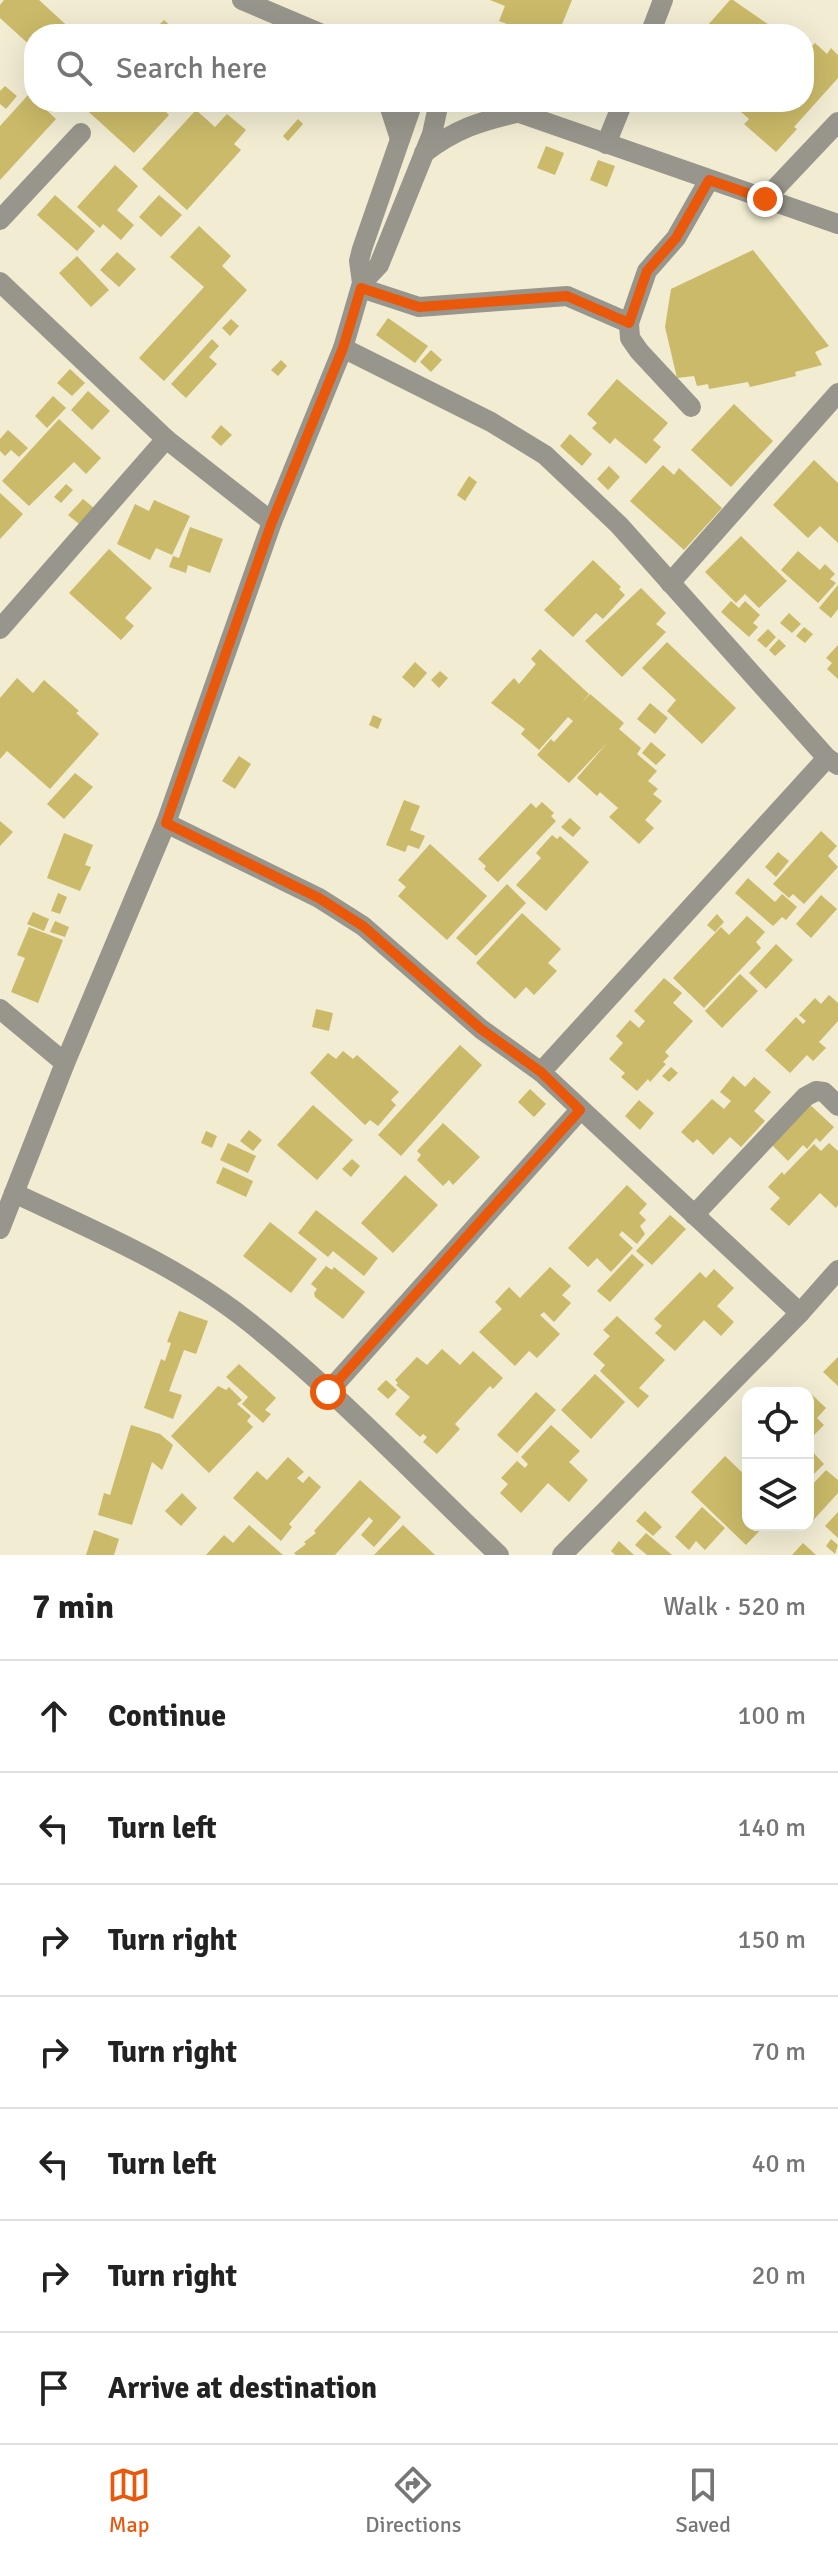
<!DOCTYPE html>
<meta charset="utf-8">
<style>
body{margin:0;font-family:Signika,sans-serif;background:#f2f2f2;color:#222}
.controls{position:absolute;right:24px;bottom:24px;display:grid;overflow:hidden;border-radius:16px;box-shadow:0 8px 32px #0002}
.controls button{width:72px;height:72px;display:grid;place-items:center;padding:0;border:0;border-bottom:2px solid #e0e0e0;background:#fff;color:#222;font:40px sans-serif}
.stop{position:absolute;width:24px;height:24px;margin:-18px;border:6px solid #ea580c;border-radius:50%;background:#fff}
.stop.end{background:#ea580c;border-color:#fff;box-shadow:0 2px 8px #0008}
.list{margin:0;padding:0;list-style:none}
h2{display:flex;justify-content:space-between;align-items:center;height:104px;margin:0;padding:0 32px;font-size:34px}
h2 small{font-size:26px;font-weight:400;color:#767676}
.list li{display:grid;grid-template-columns:52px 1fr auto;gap:24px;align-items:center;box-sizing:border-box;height:112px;padding:0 32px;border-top:2px solid #e0e0e0}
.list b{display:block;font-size:30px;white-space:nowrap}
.list em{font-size:26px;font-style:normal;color:#767676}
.icon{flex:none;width:44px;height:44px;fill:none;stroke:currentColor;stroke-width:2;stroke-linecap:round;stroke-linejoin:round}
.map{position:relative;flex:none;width:838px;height:1555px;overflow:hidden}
.search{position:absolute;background:#fff;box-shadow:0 8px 32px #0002;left:24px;right:24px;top:24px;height:88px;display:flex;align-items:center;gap:20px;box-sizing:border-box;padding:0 28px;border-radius:32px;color:#767676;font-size:30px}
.sheet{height:888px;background:#fff}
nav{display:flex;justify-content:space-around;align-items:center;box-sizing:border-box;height:112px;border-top:2px solid #e0e0e0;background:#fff;font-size:22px;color:#767676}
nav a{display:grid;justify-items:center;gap:4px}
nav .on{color:#ea580c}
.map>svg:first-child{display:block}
.building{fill:#caba69}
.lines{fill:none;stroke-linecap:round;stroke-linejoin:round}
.minor{stroke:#98968c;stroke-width:20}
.route{stroke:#ea580c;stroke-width:10}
</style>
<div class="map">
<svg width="838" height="1555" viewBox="0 0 838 1555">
<rect width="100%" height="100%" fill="#f1ecd2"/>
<g class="building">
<polygon points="4,0 39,0 74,32 80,25 90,34 34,34 34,49 0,18 0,5"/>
<polygon points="490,0 572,0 558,34 532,34 499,21 505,6"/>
<polygon points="730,0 733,0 782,34 700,34"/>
<polygon points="164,20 179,34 150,34"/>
<polygon points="815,43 827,54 831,48 838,55 838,78 794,127 797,129 776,152 744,124 749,119 730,102 804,102 804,49 807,51"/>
<polygon points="5,86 17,96 6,109 0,104 0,91"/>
<polygon points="29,94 34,102 38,102 56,119 0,180 0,126"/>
<polygon points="82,102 164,102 160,106 169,115 134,153 80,104"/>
<polygon points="196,110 215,127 227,114 246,130 234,144 241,150 187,210 142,169"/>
<polygon points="298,119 303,124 288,141 283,136"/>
<polygon points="546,146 564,153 555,175 537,168"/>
<polygon points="598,160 615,166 607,187 590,180"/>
<polygon points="115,165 138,186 117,210 134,225 121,240 103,224 100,228 77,207"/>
<polygon points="55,195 95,231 77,251 37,215"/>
<polygon points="159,195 182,215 161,237 139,217"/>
<polygon points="199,226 231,256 222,266 247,290 164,381 139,358 204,287 170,257"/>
<polygon points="753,250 829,346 815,352 822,365 795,372 796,376 750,387 748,382 709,389 708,384 697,386 694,376 677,378 665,327 671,289"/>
<polygon points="117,252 136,269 119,287 100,270"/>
<polygon points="77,256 109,290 91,307 59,273"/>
<polygon points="388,318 428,346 415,363 376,335"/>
<polygon points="231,319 239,326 230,336 222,328"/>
<polygon points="212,339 219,346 209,357 217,364 186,398 171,384"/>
<polygon points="431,350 442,360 431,372 420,362"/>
<polygon points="281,360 287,366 278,376 271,370"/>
<polygon points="70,369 85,383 72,396 57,383"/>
<polygon points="617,379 668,423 653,440 661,447 646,464 615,438 610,444 592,428 597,423 587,414"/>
<polygon points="88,391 110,411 92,430 71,410"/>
<polygon points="53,396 66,408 47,428 35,416"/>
<polygon points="734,404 773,441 731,487 691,450"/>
<polygon points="59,419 101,458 86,474 74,462 29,506 2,481"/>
<polygon points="221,425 232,435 221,446 211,437"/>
<polygon points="8,430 28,448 19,457 11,450 5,456 0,451 0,439"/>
<polygon points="570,434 592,454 582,466 560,446"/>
<polygon points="814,460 838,483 838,543 820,526 808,538 773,505"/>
<polygon points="663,465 674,475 679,468 722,508 684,550 630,501"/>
<polygon points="609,466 620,477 608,490 597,479"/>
<polygon points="469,476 477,482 465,501 457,495"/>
<polygon points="66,484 73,490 61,503 54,497"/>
<polygon points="0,493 23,514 0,539"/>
<polygon points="83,499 94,508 79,524 68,515"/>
<polygon points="154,500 190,516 172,555 156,548 150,560 117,544 135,504 149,511"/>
<polygon points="190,527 223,539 210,573 188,565 186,573 169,567 173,556 179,558"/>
<polygon points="741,536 787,581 759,608 745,594 736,603 705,572"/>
<polygon points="109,549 152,588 125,618 134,626 121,640 69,593"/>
<polygon points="798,551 820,570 825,564 835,574 830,579 836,583 818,603 781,570"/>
<polygon points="593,560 621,587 619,589 625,595 603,619 596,613 573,637 544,610"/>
<polygon points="838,585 838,609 831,618 819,608"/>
<polygon points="641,588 666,613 656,624 666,632 622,677 585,641"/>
<polygon points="731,601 739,608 745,601 760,615 753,623 758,627 749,637 721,612"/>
<polygon points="789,613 801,624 792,633 780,623"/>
<polygon points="804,627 813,634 805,643 796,636"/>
<polygon points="768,629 776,637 766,648 757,640"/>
<polygon points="779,639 786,646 775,656 769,650"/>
<polygon points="667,642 736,708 702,744 667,711 676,700 642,668"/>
<polygon points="838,645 838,679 827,669 832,663 826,658"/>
<polygon points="540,649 589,694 581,704 590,694 624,723 619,729 641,748 637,754 657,771 648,781 658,789 653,794 662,801 645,820 654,828 639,844 609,817 618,808 600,792 597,796 577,778 608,742 569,783 537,755 551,739 554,742 573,721 568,717 539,750 521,734 525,729 491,703 514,678 519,684 536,664 531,659"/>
<polygon points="415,662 427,673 414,688 402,677"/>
<polygon points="440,671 448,678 439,688 431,680"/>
<polygon points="17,678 33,693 44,680 79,711 76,713 99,734 50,789 7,751 0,759 0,698"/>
<polygon points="650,703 668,718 655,734 637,719"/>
<polygon points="373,715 382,719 378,729 369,725"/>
<polygon points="651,742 666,755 656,765 642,753"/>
<polygon points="239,756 251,764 235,789 222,781"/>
<polygon points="75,773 93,787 64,819 47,804"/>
<polygon points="404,800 420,806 410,830 425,836 419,849 408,845 405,852 386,845"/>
<polygon points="542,802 554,813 551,816 556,821 498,882 484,869 486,866 478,859 531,803 536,808"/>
<polygon points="570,818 581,828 573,837 561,827"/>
<polygon points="0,821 13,832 0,846"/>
<polygon points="821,831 837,846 828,856 838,867 804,904 793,894 789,898 773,884"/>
<polygon points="64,833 93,845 85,865 91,867 80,891 47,878"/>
<polygon points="552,835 557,839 560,836 589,862 546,911 516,885 541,858 536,853"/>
<polygon points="430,844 487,896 447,940 398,896 406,887 398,880"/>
<polygon points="778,852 789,861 776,877 765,867"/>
<polygon points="748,878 775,902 782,894 797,907 786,920 782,917 773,926 735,893"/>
<polygon points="507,884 526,903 476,956 456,938"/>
<polygon points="58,893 67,897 60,914 51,911"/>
<polygon points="821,895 837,909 811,938 796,924"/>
<polygon points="33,912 49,919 44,931 27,924"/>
<polygon points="522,913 561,949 548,963 557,971 534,995 526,987 515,999 476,963"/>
<polygon points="717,914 724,922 715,932 707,925"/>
<polygon points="747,916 765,932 756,942 761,948 704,1008 673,978 721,927 729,935"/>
<polygon points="55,921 69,927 65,937 50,932"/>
<polygon points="29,927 63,940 38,1003 11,992 25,958 17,955"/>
<polygon points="776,944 793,960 766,989 749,973"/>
<polygon points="740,974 758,991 722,1028 705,1011"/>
<polygon points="664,978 682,993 673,1003 693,1021 665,1052 669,1056 663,1062 666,1064 650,1082 648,1079 637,1091 621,1077 625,1073 609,1059 623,1043 616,1036 630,1020 639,1028 645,1021 634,1011"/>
<polygon points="829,995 838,1003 838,1021 819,1042 826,1048 813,1061 807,1055 790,1073 765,1050 796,1017 803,1024 806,1021 799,1015 815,998 821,1004"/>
<polygon points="316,1009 333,1013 329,1031 312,1027"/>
<polygon points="460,1045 482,1065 401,1156 378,1135"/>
<polygon points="343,1051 353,1059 357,1055 399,1092 391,1100 396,1105 378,1126 370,1120 365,1125 310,1073 328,1053 336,1059"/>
<polygon points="671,1067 678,1073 669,1082 662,1076"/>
<polygon points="733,1076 745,1087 754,1077 771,1092 754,1111 765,1121 741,1147 730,1137 713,1155 697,1139 693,1143 681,1132 712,1099 724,1109 731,1101 720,1092"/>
<polygon points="530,1089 546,1104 534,1117 518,1102"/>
<polygon points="639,1100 654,1113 640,1130 625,1116"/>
<polygon points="807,1102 834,1127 820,1142 816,1138 807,1149 803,1145 788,1161 769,1142"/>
<polygon points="313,1105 353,1140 317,1180 277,1145"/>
<polygon points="443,1123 480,1157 453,1185 449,1180 443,1186 417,1160 421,1155 417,1151"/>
<polygon points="249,1130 262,1140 253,1151 240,1141"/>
<polygon points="206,1131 217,1136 212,1148 201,1143"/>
<polygon points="228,1143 256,1156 248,1173 220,1160"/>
<polygon points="829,1143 838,1151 838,1205 836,1208 820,1193 789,1226 770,1209 780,1198 768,1187 782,1172 784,1175 814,1144 821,1151"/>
<polygon points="352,1159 360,1166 351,1177 342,1169"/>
<polygon points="223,1167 253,1181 246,1197 216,1183"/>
<polygon points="405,1175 438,1205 393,1253 361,1223"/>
<polygon points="627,1185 647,1204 639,1213 646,1220 640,1226 645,1234 637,1244 622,1231 619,1235 633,1248 611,1272 597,1258 588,1267 568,1248"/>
<polygon points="316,1210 378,1258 364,1276 333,1251 328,1257 298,1233"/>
<polygon points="670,1215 686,1229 652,1265 636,1251"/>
<polygon points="270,1222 317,1259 291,1293 243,1256"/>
<polygon points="632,1254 644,1265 610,1302 597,1291"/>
<polygon points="326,1266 332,1270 334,1267 365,1292 343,1319 315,1297 314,1293 317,1289 311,1284"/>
<polygon points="550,1267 571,1286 562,1295 571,1303 554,1322 544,1312 540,1315 560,1334 537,1358 529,1351 515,1366 479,1332 502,1309 495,1302 509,1287 520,1298"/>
<polygon points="714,1269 734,1288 717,1306 734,1322 721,1336 704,1320 675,1351 655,1333 662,1326 654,1319 700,1272 706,1278"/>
<polygon points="179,1311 208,1321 196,1354 184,1350 169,1391 182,1395 173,1419 144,1408 161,1359 165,1361 171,1343 167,1342"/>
<polygon points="617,1316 665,1360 639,1388 649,1396 638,1408 600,1371 605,1365 593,1354 610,1336 603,1330"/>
<polygon points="442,1349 460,1365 473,1351 503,1378 493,1389 490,1386 455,1424 460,1429 437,1454 423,1442 427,1437 423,1434 420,1437 395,1414 410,1397 396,1385 398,1383 395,1380 417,1357 427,1365"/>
<polygon points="838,1357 838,1386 823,1372"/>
<polygon points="239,1364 276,1398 265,1410 271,1414 263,1423 242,1404 248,1397 226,1377"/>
<polygon points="595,1374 625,1402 591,1439 561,1410"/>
<polygon points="386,1380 397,1390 388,1399 377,1389"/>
<polygon points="218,1386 226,1390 229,1387 242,1400 237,1404 251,1416 247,1421 253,1427 209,1473 171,1436"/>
<polygon points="808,1391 826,1408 817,1418 824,1425 808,1441"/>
<polygon points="536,1392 556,1410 517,1453 497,1435"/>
<polygon points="131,1425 160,1434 173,1445 162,1470 152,1462 132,1525 98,1515 104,1493 110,1495"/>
<polygon points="551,1425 580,1451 569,1462 588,1480 569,1502 548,1483 521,1513 500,1493 508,1484 501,1478 517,1461 525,1468 528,1464 521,1457"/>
<polygon points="808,1447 824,1464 808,1480"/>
<polygon points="725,1456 748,1478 748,1525 765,1525 746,1545 691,1492"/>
<polygon points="288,1457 304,1472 297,1478 303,1483 309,1476 321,1487 289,1524 292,1527 281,1541 233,1498 257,1471 267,1480"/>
<polygon points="826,1470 838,1480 838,1493 808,1526 808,1489"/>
<polygon points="360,1480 401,1517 374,1547 361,1535 373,1521 369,1517 335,1555 296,1555 294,1553 306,1544 304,1542 316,1533 314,1531"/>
<polygon points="182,1493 197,1508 181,1526 165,1511"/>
<polygon points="702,1507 725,1528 705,1550 696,1541 689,1550 675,1537"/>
<polygon points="645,1511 662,1527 653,1536 636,1521"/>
<polygon points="838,1512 838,1538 825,1526"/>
<polygon points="249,1525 283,1555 206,1555 224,1535 233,1543"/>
<polygon points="403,1525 435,1555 374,1555"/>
<polygon points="94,1530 119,1539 114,1555 86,1555"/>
<polygon points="646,1533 672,1555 647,1555 635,1545"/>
<polygon points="831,1539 838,1545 835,1554 826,1546"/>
<polygon points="619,1541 634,1555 615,1555 611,1551"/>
<polygon points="803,1543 816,1555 792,1555"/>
</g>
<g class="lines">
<g class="minor">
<polyline points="242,0 322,34"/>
<polyline points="650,34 663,0"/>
<polyline points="388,102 400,139"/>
<polyline points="488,102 838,224"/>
<polyline points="606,144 623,102"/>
<path d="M 424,153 C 456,129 478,122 516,113"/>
<polyline points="765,199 838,122"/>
<polyline points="0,220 81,133"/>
<polyline points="0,282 166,439 272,522"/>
<polyline points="362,283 379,265 432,134 439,102"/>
<polyline points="361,288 419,307 567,296 629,323"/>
<polyline points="343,348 491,422 545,455 619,525 827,758 838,765"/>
<polyline points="691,407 639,351 630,338 629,323 647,271 676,238 709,180"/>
<polyline points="670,583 838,393"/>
<polyline points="0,629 166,439"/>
<polyline points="166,823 319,898 363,926 481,1029 541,1072 827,758"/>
<polyline points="0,1009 65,1063"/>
<polyline points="541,1072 800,1313 562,1555"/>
<path d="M 14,1193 C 95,1231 179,1266 249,1322 C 338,1393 417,1477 499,1555"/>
<polyline points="694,1215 805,1097 816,1091 824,1092 838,1106"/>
<polyline points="0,1229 65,1063 166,823 272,522 343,348 362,283 359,261 362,249 413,102"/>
<polyline points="800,1313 838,1270"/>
<polyline points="328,1392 580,1110"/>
</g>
</g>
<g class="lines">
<polyline class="route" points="328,1392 580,1110 541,1072 481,1029 363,926 319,898 166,823 272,522 343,348 361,288 419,307 567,296 629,323 647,271 676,238 709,180 765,199"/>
</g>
</svg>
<div class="controls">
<button><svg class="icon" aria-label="locate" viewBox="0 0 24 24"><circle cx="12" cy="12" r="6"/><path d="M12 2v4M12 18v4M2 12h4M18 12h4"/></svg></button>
<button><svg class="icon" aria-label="layers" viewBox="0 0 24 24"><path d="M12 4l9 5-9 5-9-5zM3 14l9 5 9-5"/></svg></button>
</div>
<div class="stop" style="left:328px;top:1392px"></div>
<div class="stop end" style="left:765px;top:199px"></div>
<div class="search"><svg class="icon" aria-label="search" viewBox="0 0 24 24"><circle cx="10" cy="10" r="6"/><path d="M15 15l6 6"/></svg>Search here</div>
</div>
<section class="sheet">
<h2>7 min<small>Walk · 520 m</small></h2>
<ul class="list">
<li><svg class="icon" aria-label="ahead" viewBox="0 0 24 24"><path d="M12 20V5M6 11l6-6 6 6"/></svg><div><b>Continue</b></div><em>100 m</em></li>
<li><svg class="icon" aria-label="left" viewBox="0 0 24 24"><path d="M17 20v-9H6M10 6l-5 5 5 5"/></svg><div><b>Turn left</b></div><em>140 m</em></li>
<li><svg class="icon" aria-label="right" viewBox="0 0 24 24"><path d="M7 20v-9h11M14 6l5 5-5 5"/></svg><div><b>Turn right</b></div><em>150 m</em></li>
<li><svg class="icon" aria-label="right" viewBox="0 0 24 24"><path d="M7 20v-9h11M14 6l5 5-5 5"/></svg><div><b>Turn right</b></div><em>70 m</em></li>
<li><svg class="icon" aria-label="left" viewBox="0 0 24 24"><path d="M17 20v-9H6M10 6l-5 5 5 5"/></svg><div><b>Turn left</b></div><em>40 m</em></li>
<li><svg class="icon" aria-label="right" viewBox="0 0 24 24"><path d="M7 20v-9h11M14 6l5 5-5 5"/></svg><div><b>Turn right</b></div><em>20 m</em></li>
<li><svg class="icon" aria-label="arrive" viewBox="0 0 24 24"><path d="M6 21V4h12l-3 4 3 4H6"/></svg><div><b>Arrive at destination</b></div></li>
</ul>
</section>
<nav>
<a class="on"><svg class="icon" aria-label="map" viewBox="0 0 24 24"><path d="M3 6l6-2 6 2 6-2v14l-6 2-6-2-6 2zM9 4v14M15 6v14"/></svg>Map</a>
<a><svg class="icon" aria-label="directions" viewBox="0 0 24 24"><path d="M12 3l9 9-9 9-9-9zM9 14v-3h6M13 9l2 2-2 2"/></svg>Directions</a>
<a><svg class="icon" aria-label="saved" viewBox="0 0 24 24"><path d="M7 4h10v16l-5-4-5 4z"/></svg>Saved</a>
</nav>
